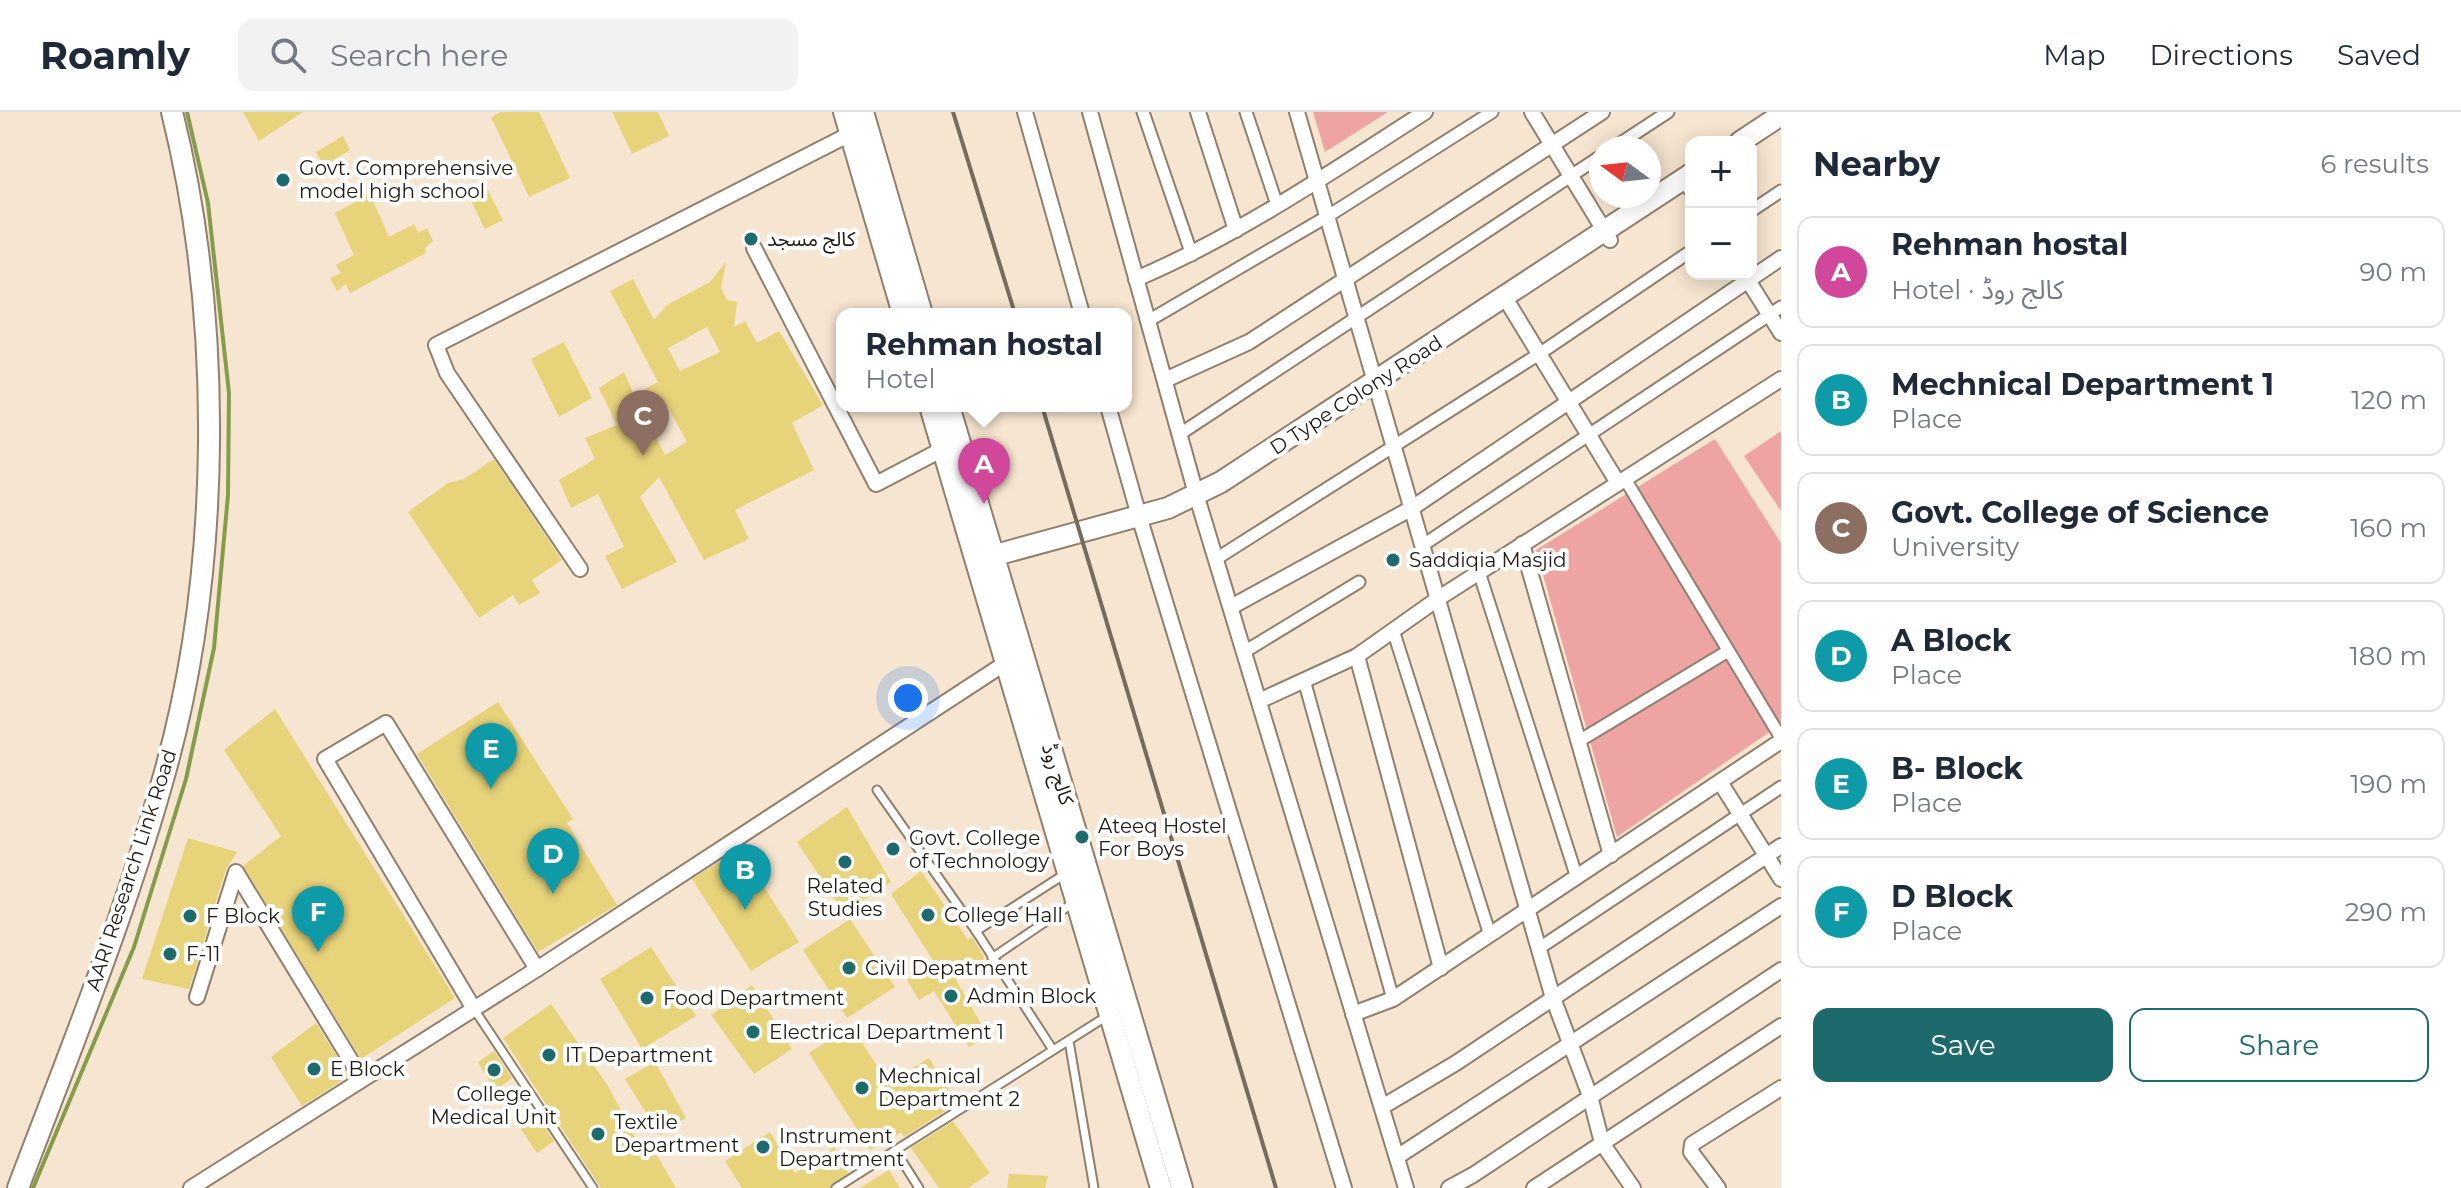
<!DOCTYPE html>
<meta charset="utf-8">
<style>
body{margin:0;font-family:Montserrat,"Noto Sans Arabic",sans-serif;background:#f2f2f3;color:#1f2937}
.controls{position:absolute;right:24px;top:24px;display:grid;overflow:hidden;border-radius:16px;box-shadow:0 4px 20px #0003}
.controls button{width:72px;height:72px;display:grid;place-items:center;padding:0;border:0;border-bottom:2px solid #e0e1e3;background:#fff;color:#1f2937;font:40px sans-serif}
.compass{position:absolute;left:1589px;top:24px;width:72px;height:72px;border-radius:50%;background:#fff;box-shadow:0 4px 20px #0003;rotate:285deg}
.you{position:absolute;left:908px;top:586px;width:28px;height:28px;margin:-20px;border:6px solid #fff;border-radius:50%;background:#1a73e8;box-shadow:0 0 0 12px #1a73e833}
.badge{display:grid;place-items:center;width:52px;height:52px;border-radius:50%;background:#1d6a6d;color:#fff;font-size:26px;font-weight:700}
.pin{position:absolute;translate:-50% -66px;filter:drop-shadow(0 2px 4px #0008)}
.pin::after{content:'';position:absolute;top:42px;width:28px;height:24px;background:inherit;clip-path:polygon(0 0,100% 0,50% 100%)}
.popup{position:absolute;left:836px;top:196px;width:296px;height:104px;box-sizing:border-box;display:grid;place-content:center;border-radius:16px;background:#fff;filter:drop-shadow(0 2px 6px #0005);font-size:26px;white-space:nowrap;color:#747a83}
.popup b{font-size:30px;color:#1f2937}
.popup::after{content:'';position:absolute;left:50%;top:100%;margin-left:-16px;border:16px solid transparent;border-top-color:#fff}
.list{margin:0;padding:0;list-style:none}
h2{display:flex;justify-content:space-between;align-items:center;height:104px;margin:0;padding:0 32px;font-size:34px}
h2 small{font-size:26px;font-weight:400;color:#747a83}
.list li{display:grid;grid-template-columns:52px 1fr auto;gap:24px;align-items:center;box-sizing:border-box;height:112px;margin:0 16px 16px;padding:0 16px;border:2px solid #e0e1e3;border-radius:16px}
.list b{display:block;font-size:30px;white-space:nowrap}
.list p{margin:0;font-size:26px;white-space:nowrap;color:#747a83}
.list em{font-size:26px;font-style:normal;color:#747a83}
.actions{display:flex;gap:16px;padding:24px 32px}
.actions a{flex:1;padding:18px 0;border:2px solid #1d6a6d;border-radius:16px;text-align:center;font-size:28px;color:#1d6a6d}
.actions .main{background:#1d6a6d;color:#fff}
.icon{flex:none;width:44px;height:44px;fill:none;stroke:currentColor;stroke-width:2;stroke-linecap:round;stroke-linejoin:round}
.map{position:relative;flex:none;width:1781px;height:1076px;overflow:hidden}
header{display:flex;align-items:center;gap:48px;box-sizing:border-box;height:112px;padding:0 40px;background:#fff;border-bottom:2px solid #e0e1e3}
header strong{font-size:38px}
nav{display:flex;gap:44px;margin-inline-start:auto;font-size:28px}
.search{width:560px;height:72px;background:#f2f2f3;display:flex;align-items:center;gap:20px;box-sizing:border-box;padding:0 28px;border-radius:16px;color:#747a83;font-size:30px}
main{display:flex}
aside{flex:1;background:#fff}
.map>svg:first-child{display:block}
.green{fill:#eea4a3}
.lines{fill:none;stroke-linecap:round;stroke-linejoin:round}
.stream{stroke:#859d4b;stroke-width:4}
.building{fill:#e7d37a;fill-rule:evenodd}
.service-casing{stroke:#90806d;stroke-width:11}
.pedestrian-casing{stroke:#90806d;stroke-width:15}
.minor-casing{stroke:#90806d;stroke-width:18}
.secondary-casing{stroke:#90806d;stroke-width:24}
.service{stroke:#fff;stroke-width:7}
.pedestrian{stroke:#fff;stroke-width:11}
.minor{stroke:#fff;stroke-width:14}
.secondary{stroke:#fff;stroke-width:20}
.rail{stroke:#756b5e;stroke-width:4}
.poi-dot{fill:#1d6a6d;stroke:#fff;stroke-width:3}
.labels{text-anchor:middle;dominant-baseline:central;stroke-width:8;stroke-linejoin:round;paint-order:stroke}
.poi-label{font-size:20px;fill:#1f1912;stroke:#fff;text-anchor:start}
.street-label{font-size:20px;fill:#1f1912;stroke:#fff}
</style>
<header>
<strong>Roamly</strong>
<div class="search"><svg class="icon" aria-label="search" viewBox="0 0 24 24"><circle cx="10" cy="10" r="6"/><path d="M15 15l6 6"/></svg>Search here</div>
<nav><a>Map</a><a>Directions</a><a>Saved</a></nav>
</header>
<main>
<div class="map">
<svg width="1781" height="1076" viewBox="0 0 1781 1076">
<rect width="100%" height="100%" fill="#f6e5d0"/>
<g class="green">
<polygon points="1313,0 1388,0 1325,40"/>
<polygon points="1781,319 1781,399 1744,344"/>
<polygon points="1715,327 1781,431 1781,612 1617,725 1536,438"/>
</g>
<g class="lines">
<polyline class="stream" points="33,1076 134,835 186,667 214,536 228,383 229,281 208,91 187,0"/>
</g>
<g class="building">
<polygon points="243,0 303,0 259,29"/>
<polygon points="501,0 539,0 570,66 529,85 491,5"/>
<polygon points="612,0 658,0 669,24 632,42"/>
<polygon points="343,24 350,38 324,54 316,40"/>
<polygon points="488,78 503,108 485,117 470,87"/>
<polygon points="370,82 389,125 414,112 418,121 427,116 433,129 425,136 426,141 350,181 346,172 337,179 330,166 341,161 336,153 354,143 335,101"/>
<path d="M 726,150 L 721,176 L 727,188 L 737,190 L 734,215 L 745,209 L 757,231 L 779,219 L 823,293 L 792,311 L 814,358 L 735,398 L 749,427 L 704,448 L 659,365 L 640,385 L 677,450 L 622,477 L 605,444 L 624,435 L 598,382 L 571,396 L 559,368 L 595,347 L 585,326 L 617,313 L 599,276 L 624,260 L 634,283 L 658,270 L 610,179 L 633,167 L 654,208 L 667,193 L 710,170 ZM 707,215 L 720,240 L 680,259 L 668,236 ZM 667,293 L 687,330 L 665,343 L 645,304 Z"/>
<polygon points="564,230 592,286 559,305 531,247"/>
<polygon points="494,347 562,448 532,468 540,481 519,493 513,483 479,506 408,400 448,371 464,367"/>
<polygon points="498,590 573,707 567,711 617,793 538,840 417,642"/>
<polygon points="275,597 455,886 361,947 243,754 281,724 224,638"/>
<polygon points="847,695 891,770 844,801 797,730"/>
<polygon points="188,726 237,740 226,757 189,877 142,867"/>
<polygon points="740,737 799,830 751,859 692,767"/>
<polygon points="921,759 968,828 972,825 985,846 956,868 988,924 969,935 934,879 919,888 907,868 934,850 891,782"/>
<polygon points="850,807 895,875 847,906 803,838"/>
<polygon points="651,835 696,904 642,937 600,867"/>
<polygon points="752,873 792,937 754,962 711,903"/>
<polygon points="551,892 608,974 646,1046 655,1040 676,1076 601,1076 595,1067 503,926"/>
<polygon points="316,911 349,964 302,994 271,945"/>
<polygon points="851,914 888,971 929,946 954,986 942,994 945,999 904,1025 901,1020 870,1038 809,941"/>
<polygon points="494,939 512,966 495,979 478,950"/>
<polygon points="655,950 686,1006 660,1023 625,967"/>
<polygon points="538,1005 554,1029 537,1041 521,1017"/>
<polygon points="953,1009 990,1061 968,1076 939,1076 911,1036"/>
<polygon points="770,1020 795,1061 834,1035 848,1061 830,1076 742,1076 725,1049"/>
<polygon points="889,1058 900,1076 860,1076"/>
<polygon points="1009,1062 1048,1064 1045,1076 1007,1076"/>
</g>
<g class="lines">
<defs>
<g id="service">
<polyline points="877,678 976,819 1053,938"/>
<polyline points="976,819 1065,762"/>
<polyline points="992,846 1073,791"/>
<polyline points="474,897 593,1076"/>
<polyline points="1069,929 1094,1076"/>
<polyline points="895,1038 919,1076"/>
<polyline points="836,1076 1107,904"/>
</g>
<g id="pedestrian">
<polyline points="1143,0 1192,143"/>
<polyline points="1246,0 1277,93"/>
<polyline points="1613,36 1668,0"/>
<polyline points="1751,99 1781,79"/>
<polyline points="1148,209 1328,104 1492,0"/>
<polyline points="1180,322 1601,44"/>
<polyline points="1625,367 1781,626"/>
<polyline points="1423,433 1781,195"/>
<polyline points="1216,447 1539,242 1691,139"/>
<polyline points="1479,460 1577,766"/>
<polyline points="1393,518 1490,823"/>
<polyline points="1244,540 1359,470"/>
<polyline points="1304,568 1393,887"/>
<polyline points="1579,629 1728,539"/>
<polyline points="1541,835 1781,675"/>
</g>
<g id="minor">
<polyline points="1025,0 1082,202"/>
<polyline points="1090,0 1196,382 1406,1076"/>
<polyline points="1198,0 1236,118"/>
<polyline points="1297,0 1553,886 1590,984 1602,1031 1633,1076"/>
<polyline points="1532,0 1610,128"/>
<polyline points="1690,76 1691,77"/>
<polyline points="754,136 876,372 943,337"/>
<polyline points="1744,162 1781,221"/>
<path d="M 1136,167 C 1239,123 1331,60 1425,0"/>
<polyline points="1510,194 1618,371"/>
<polyline points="1165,268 1249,230 1602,0"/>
<polyline points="1108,294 1139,404"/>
<polyline points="1142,414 1344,1076"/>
<polyline points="1522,432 1611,743"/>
<polyline points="580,457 447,261 436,233 850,22"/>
<polyline points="1231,495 1412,396 1781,146"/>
<polyline points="1357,544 1441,856"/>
<polyline points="1259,589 1357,544 1439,486 1781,267"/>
<polyline points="1720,670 1781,767"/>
<polyline points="197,885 236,760 362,967"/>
<polyline points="474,897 325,647 386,611 537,857"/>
<polyline points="1353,902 1393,887 1781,629"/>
<polyline points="1382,995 1456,951 1781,734"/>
<polyline points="1397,1045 1781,794"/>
<polyline points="191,1076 537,857 1004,552"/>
<polyline points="1449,1076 1473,1063 1781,858"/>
<polyline points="1534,1076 1781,914"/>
<polyline points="1718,1076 1691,1040 1692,1032 1781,976"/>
</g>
<g id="secondary">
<polyline points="844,0 903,202"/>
<polyline points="863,0 922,202"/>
<polyline points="1740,30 1781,3"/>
<polyline points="930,294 1161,1076"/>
<polyline points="949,294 1182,1076"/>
<polyline points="992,444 1168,396 1221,370 1691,62"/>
<path d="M 18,1076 C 70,939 126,801 165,660 C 222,456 223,205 172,0"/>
</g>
</defs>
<use href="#service" class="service-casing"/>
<use href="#pedestrian" class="pedestrian-casing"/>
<use href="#minor" class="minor-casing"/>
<use href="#secondary" class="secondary-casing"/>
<use href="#service" class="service"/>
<use href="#pedestrian" class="pedestrian"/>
<use href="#minor" class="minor"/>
<use href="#secondary" class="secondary"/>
<g class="rail">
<polyline points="953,0 1015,202"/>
<polyline points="1042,294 1276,1076"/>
</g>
</g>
<g class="poi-dot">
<circle cx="283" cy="68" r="8"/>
<circle cx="751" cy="127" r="8"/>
<circle cx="1393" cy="448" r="8"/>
<circle cx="1082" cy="725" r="8"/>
<circle cx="893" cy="737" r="8"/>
<circle cx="845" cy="750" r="8"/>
<circle cx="928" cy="803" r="8"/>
<circle cx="190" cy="804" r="8"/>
<circle cx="170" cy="842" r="8"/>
<circle cx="849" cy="856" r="8"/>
<circle cx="951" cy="884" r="8"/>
<circle cx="647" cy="886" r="8"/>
<circle cx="753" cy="920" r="8"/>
<circle cx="549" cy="943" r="8"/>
<circle cx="314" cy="957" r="8"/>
<circle cx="494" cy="958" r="8"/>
<circle cx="862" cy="976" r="8"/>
<circle cx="598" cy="1022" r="8"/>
<circle cx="763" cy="1035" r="8"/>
</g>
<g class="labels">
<g class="poi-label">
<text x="299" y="56">Govt. Comprehensive<tspan x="299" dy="23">model high school</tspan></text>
<text x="767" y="127">کالج مسجد</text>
<text x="1409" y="448">Saddiqia Masjid</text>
<text x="1098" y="714">Ateeq Hostel<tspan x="1098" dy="23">For Boys</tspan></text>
<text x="909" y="726">Govt. College<tspan x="909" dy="23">of Technology</tspan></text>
<text x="845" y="774" text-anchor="middle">Related<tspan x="845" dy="23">Studies</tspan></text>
<text x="944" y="803">College Hall</text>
<text x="206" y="804">F Block</text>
<text x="186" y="842">F-11</text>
<text x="865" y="856">Civil Depatment</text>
<text x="967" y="884">Admin Block</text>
<text x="663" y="886">Food Department</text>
<text x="769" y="920">Electrical Department 1</text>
<text x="565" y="943">IT Department</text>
<text x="330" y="957">E Block</text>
<text x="878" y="964">Mechnical<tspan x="878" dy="23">Department 2</tspan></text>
<text x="494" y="982" text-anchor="middle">College<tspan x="494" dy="23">Medical Unit</tspan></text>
<text x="614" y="1010">Textile<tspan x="614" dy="23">Department</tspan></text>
<text x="779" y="1024">Instrument<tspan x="779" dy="23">Department</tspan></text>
</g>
<g class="street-label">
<text transform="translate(1356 283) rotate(-33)">D Type Colony Road</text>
<text transform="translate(1058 662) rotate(72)">کالج روڈ</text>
<text transform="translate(131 758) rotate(-72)">AARI Research Link Road</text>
</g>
</g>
</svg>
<div class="controls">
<button>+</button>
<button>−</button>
</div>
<svg class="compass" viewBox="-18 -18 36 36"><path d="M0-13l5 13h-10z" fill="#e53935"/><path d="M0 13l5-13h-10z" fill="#747a83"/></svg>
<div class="you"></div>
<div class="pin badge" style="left:984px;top:392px;background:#d1479c">A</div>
<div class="popup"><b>Rehman hostal</b>Hotel</div>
<div class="pin badge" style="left:745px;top:798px;background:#0f9aa8">B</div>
<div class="pin badge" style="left:643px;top:344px;background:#8d6e63">C</div>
<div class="pin badge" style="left:553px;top:782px;background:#0f9aa8">D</div>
<div class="pin badge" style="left:491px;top:677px;background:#0f9aa8">E</div>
<div class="pin badge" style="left:318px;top:840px;background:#0f9aa8">F</div>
</div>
<aside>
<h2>Nearby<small>6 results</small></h2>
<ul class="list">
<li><span class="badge" style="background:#d1479c">A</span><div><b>Rehman hostal</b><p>Hotel · کالج روڈ</p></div><em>90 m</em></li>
<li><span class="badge" style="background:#0f9aa8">B</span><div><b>Mechnical Department 1</b><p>Place</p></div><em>120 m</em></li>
<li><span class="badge" style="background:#8d6e63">C</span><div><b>Govt. College of Science</b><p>University</p></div><em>160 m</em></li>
<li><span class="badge" style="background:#0f9aa8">D</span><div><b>A Block</b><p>Place</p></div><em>180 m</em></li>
<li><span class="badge" style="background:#0f9aa8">E</span><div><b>B- Block</b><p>Place</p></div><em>190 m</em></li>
<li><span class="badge" style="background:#0f9aa8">F</span><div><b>D Block</b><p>Place</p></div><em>290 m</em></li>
</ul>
<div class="actions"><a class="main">Save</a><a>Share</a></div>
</aside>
</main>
